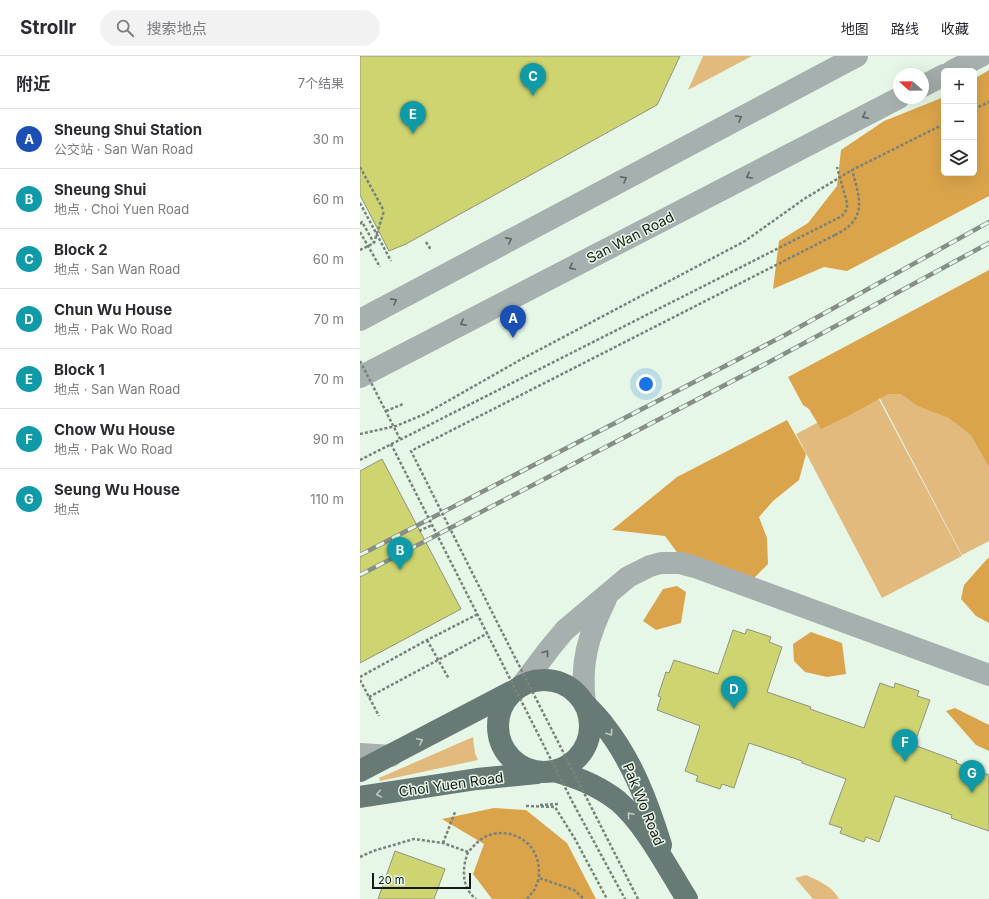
<!DOCTYPE html>
<html lang="zh">
<meta charset="utf-8">
<style>
body{margin:0;font-family:Inter,"Noto Sans SC",sans-serif;background:#f2f2f3;color:#2b2b33}
.controls{position:absolute;right:12px;top:12px;display:grid;overflow:hidden;border-radius:6px;box-shadow:0 4px 16px #0002}
.controls button{width:36px;height:36px;display:grid;place-items:center;padding:0;border:0;border-bottom:1px solid #e1e1e2;background:#fff;color:#2b2b33;font:20px sans-serif}
.compass{position:absolute;left:533px;top:12px;width:36px;height:36px;border-radius:50%;background:#fff;box-shadow:0 4px 16px #0002;rotate:290deg}
.scale{position:absolute;left:12px;bottom:10px;width:99px;box-sizing:border-box;padding-left:4px;border:2px solid #161b16;border-top:0;font-size:11px;line-height:14px;white-space:nowrap;color:#161b16;-webkit-text-stroke:3px #e7f7e7;paint-order:stroke}
.you{position:absolute;left:286px;top:328px;width:14px;height:14px;margin:-10px;border:3px solid #fff;border-radius:50%;background:#1a73e8;box-shadow:0 0 0 6px #1a73e833}
.badge{display:grid;place-items:center;width:26px;height:26px;border-radius:50%;background:#d93025;color:#fff;font-size:13px;font-weight:700}
.pin{position:absolute;translate:-50% -33px;filter:drop-shadow(0 1px 2px #0008)}
.pin::after{content:'';position:absolute;top:21px;width:14px;height:12px;background:inherit;clip-path:polygon(0 0,100% 0,50% 100%)}
.list{margin:0;padding:0;list-style:none}
h2{display:flex;justify-content:space-between;align-items:center;height:52px;margin:0;padding:0 16px;font-size:17px}
h2 small{font-size:13px;font-weight:400;color:#7c7c81}
.list li{display:grid;grid-template-columns:26px 1fr auto;gap:12px;align-items:center;box-sizing:border-box;height:60px;padding:0 16px;border-top:1px solid #e1e1e2}
.list b{display:block;font-size:15px;white-space:nowrap}
.list p{margin:0;font-size:13px;white-space:nowrap;color:#7c7c81}
.list em{font-size:13px;font-style:normal;color:#7c7c81}
.icon{flex:none;width:22px;height:22px;fill:none;stroke:currentColor;stroke-width:2;stroke-linecap:round;stroke-linejoin:round}
.map{position:relative;flex:none;width:629px;height:843px;overflow:hidden}
header{display:flex;align-items:center;gap:24px;box-sizing:border-box;height:56px;padding:0 20px;background:#fff;border-bottom:1px solid #e1e1e2}
header strong{font-size:19px}
nav{display:flex;gap:22px;margin-inline-start:auto;font-size:14px}
.search{width:280px;height:36px;background:#f2f2f3;display:flex;align-items:center;gap:10px;box-sizing:border-box;padding:0 14px;border-radius:22px;color:#7c7c81;font-size:15px}
main{display:flex}
aside{flex:1;background:#fff}
.map>svg:first-child{display:block}
.green{fill:#e3ba7d}
.forest{fill:#dba44b}
.building{fill:#ced470;stroke:#919381}
.lines{fill:none;stroke-linecap:round;stroke-linejoin:round}
.path{stroke:#798379;stroke-width:2.5;stroke-dasharray:3 2;stroke-linecap:butt}
.minor{stroke:#a6b0ae;stroke-width:22}
.major{stroke:#687a76;stroke-width:22}
.rail-casing{stroke:#858f85;stroke-width:4.5}
.rail{stroke:#e7f7e7;stroke-width:3;stroke-dasharray:9;stroke-linecap:butt}
.path-bridge{stroke:#798379;stroke-width:2.5;stroke-dasharray:3 2;stroke-linecap:butt}
.oneway{stroke:#5e6662}
.oneway2{stroke:#bbcbbf}
.labels{text-anchor:middle;dominant-baseline:central;stroke-width:3;stroke-linejoin:round;paint-order:stroke}
.street-label{font-size:14px;fill:#161b16;stroke:#e7f7e7}
</style>
<header>
<strong>Strollr</strong>
<div class="search"><svg class="icon" aria-label="search" viewBox="0 0 24 24"><circle cx="10" cy="10" r="6"/><path d="M15 15l6 6"/></svg>搜索地点</div>
<nav><a>地图</a><a>路线</a><a>收藏</a></nav>
</header>
<main>
<aside>
<h2>附近<small>7个结果</small></h2>
<ul class="list">
<li><span class="badge" style="background:#1a4fb4">A</span><div><b>Sheung Shui Station</b><p>公交站 · San Wan Road</p></div><em>30 m</em></li>
<li><span class="badge" style="background:#0f9aa8">B</span><div><b>Sheung Shui</b><p>地点 · Choi Yuen Road</p></div><em>60 m</em></li>
<li><span class="badge" style="background:#0f9aa8">C</span><div><b>Block 2</b><p>地点 · San Wan Road</p></div><em>60 m</em></li>
<li><span class="badge" style="background:#0f9aa8">D</span><div><b>Chun Wu House</b><p>地点 · Pak Wo Road</p></div><em>70 m</em></li>
<li><span class="badge" style="background:#0f9aa8">E</span><div><b>Block 1</b><p>地点 · San Wan Road</p></div><em>70 m</em></li>
<li><span class="badge" style="background:#0f9aa8">F</span><div><b>Chow Wu House</b><p>地点 · Pak Wo Road</p></div><em>90 m</em></li>
<li><span class="badge" style="background:#0f9aa8">G</span><div><b>Seung Wu House</b><p>地点</p></div><em>110 m</em></li>
</ul>
</aside>
<div class="map">
<svg width="629" height="843" viewBox="0 0 629 843">
<rect width="100%" height="100%" fill="#e7f7e7"/>
<g class="green">
<polygon points="343,0 392,0 328,34"/>
<polygon points="595,293 629,356 629,485 602,499 516,335"/>
<polygon points="515,336 602,500 522,542 436,378"/>
<polygon points="113,681 115,697 118,704 20,725 19,722"/>
<path d="M 446,819 C 459,825 472,830 479,843 L 453,843 L 435,822 Z"/>
</g>
<g class="forest">
<polygon points="629,14 629,140 487,215 464,211 413,233 419,185 448,167 477,130 481,94 524,65 584,41 584,117 614,117 614,23"/>
<polygon points="629,214 629,411 611,379 589,362 558,350 541,338 528,338 488,360 461,373 449,353 443,349 428,321"/>
<polygon points="427,364 446,398 439,424 413,445 399,461 407,482 408,508 383,533 330,514 305,480 252,474 317,421"/>
<polygon points="629,502 629,567 616,560 601,543 604,529 627,503"/>
<polygon points="317,530 326,536 321,567 296,574 283,565 303,533"/>
<polygon points="451,576 482,587 486,618 467,621 445,616 434,605 433,588"/>
<polygon points="595,652 629,669 629,695 616,689 586,655"/>
<polygon points="134,752 166,754 207,787 236,843 132,843 113,818 124,788 82,763"/>
</g>
<g class="building">
<polygon points="0,0 320,0 297,49 46,188 29,195 0,139"/>
<polygon points="22,403 101,553 0,607 0,415"/>
<polygon points="387,573 411,581 409,586 422,591 407,636 451,651 450,653 504,672 520,627 534,632 535,627 559,635 557,640 570,644 554,689 597,705 596,707 629,719 629,775 591,762 592,759 535,740 519,786 506,781 504,786 480,777 482,772 469,768 486,723 442,707 442,705 389,687 374,732 362,728 360,733 336,725 338,720 325,715 340,670 297,654 301,641 298,640 306,616 309,617 314,604 358,618 373,574 385,578"/>
<polygon points="35,795 85,813 74,843 18,843"/>
</g>
<g class="lines">
<g class="path">
<polyline points="614,53 629,46"/>
<polyline points="0,111 24,155"/>
<polyline points="0,147 31,205"/>
<polyline points="0,168 2,166 14,187"/>
<polyline points="0,176 20,211"/>
<path d="M 475,179 C 508,163 500,143 492,114"/>
<polyline points="66,186 71,194"/>
<polyline points="26,355 43,348"/>
<polyline points="0,378 36,370 65,358 160,304 385,185 444,143 492,114 584,68"/>
<polyline points="0,404 482,160 487,153 487,147 477,111"/>
<polyline points="59,475 72,469"/>
<polyline points="67,584 89,623"/>
<polyline points="91,597 128,577"/>
<polyline points="0,621 67,584 118,558"/>
<polyline points="0,624 19,660"/>
<polyline points="180,749 199,748"/>
<polyline points="166,750 195,751 215,783 247,843"/>
<polyline points="83,787 95,756"/>
<path d="M 108,796 C 102,812 101,831 116,843"/>
<path d="M 0,801 L 13,795 L 54,783 L 83,787 L 108,796 C 114,790 119,783 127,780 C 145,772 169,781 176,800 C 179,807 179,814 179,822 L 214,834 L 224,843"/>
<polyline points="167,843 175,833 179,822"/>
</g>
<g class="minor">
<polyline points="592,15 621,0"/>
<polyline points="563,30 584,19"/>
<polyline points="0,264 497,0"/>
<polyline points="0,321 539,42"/>
<polyline points="162,629 190,592 205,574 268,521 290,510 301,507 320,507 335,511 629,619"/>
<path d="M 225,648 C 220,606 228,580 246,543"/>
<polyline points="0,698 31,700"/>
</g>
<g class="major">
<circle cx="184" cy="670" r="46"/>
<path d="M 225,648 C 232,655 239,662 244,669 C 272,704 288,747 301,789"/>
<polyline points="0,715 151,636"/>
<path d="M 194,715 C 217,721 239,730 258,745 C 285,768 308,813 327,843"/>
<polyline points="0,741 117,723 177,717"/>
</g>
<defs>
<g id="rail">
<polyline points="0,499 425,279 629,166"/>
<polyline points="0,519 411,305 629,187"/>
</g>
</defs>
<use href="#rail" class="rail-casing"/>
<use href="#rail" class="rail"/>
<g class="path-bridge">
<polyline points="0,194 14,187 24,155"/>
<polyline points="0,305 40,383"/>
<polyline points="31,388 213,747 265,843"/>
<polyline points="9,641 91,597"/>
<polyline points="278,843 139,570 51,395 475,179"/>
</g>
</g>
<defs><path id="oneway-chevron" d="M-2-3.5L2.5 0L-2 3.5" fill="none" stroke-width="1.6" stroke-linecap="round" stroke-linejoin="round"/></defs>
<g class="oneway">
<use href="#oneway-chevron" transform="translate(505 60) rotate(153)"/>
<use href="#oneway-chevron" transform="translate(379 62) rotate(-28)"/>
<use href="#oneway-chevron" transform="translate(389 120) rotate(153)"/>
<use href="#oneway-chevron" transform="translate(264 123) rotate(-28)"/>
<use href="#oneway-chevron" transform="translate(149 184) rotate(-28)"/>
<use href="#oneway-chevron" transform="translate(212 211) rotate(153)"/>
<use href="#oneway-chevron" transform="translate(34 245) rotate(-28)"/>
<use href="#oneway-chevron" transform="translate(103 267) rotate(153)"/>
<use href="#oneway-chevron" transform="translate(186 597) rotate(-53)"/>
</g>
<g class="oneway2">
<use href="#oneway-chevron" transform="translate(250 677) rotate(56)"/>
<use href="#oneway-chevron" transform="translate(60 685) rotate(-27)"/>
<use href="#oneway-chevron" transform="translate(19 738) rotate(170)"/>
<use href="#oneway-chevron" transform="translate(270 759) rotate(-131)"/>
</g>
<g class="labels">
<g class="street-label">
<text transform="translate(270 181) rotate(-27)">San Wan Road</text>
<text transform="translate(91 728) rotate(-8)">Choi Yuen Road</text>
<text transform="translate(284 748) rotate(68)">Pak Wo Road</text>
</g>
</g>
</svg>
<div class="controls">
<button>+</button>
<button>−</button>
<button><svg class="icon" aria-label="layers" viewBox="0 0 24 24"><path d="M12 4l9 5-9 5-9-5zM3 14l9 5 9-5"/></svg></button>
</div>
<svg class="compass" viewBox="-18 -18 36 36"><path d="M0-13l5 13h-10z" fill="#e53935"/><path d="M0 13l5-13h-10z" fill="#7c7c81"/></svg>
<div class="scale">20 m</div>
<div class="you"></div>
<div class="pin badge" style="left:153px;top:282px;background:#1a4fb4">A</div>
<div class="pin badge" style="left:40px;top:514px;background:#0f9aa8">B</div>
<div class="pin badge" style="left:173px;top:40px;background:#0f9aa8">C</div>
<div class="pin badge" style="left:374px;top:653px;background:#0f9aa8">D</div>
<div class="pin badge" style="left:53px;top:78px;background:#0f9aa8">E</div>
<div class="pin badge" style="left:545px;top:706px;background:#0f9aa8">F</div>
<div class="pin badge" style="left:612px;top:737px;background:#0f9aa8">G</div>
</div>
</main>
